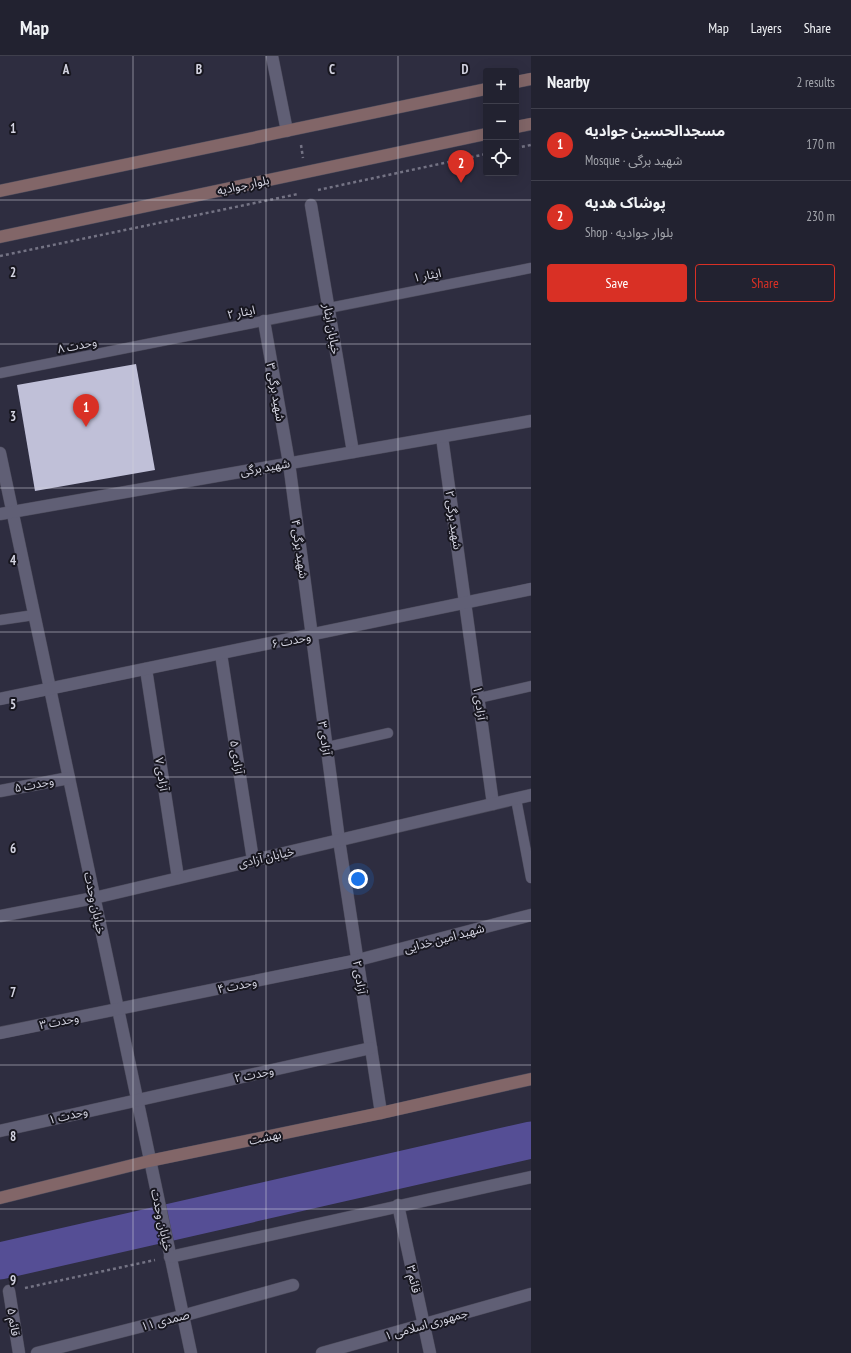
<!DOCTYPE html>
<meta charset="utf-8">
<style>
body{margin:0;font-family:"PT Sans Narrow","Noto Sans Arabic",sans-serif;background:#2a2a38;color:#f1f3f6}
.controls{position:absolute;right:12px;top:12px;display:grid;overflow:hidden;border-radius:4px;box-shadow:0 4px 16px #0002}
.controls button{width:36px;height:36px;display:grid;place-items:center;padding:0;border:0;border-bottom:1px solid #3f3f4c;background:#222230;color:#f1f3f6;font:20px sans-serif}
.you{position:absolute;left:358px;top:823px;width:14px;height:14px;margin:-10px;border:3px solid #fff;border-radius:50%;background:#1a73e8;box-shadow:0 0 0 6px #1a73e833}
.badge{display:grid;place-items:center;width:26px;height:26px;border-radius:50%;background:#d93025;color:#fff;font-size:13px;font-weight:700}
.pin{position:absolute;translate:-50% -33px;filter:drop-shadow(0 1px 2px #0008)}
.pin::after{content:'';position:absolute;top:21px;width:14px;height:12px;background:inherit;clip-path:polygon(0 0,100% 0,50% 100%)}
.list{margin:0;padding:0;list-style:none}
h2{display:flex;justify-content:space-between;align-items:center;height:52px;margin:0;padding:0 16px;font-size:17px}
h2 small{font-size:13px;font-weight:400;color:#a2a4ab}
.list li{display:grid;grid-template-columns:26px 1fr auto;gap:12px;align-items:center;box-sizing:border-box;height:72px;padding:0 16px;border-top:1px solid #3f3f4c}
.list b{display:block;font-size:15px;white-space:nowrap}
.list p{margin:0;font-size:13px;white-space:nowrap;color:#a2a4ab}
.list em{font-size:13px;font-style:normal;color:#a2a4ab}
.actions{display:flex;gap:8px;padding:12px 16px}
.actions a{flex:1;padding:9px 0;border:1px solid #d93025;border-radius:4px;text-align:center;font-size:14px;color:#d93025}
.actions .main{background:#d93025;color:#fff}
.icon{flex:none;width:22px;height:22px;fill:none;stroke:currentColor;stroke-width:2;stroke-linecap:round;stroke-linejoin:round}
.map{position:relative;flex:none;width:531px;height:1297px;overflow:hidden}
header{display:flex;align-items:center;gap:24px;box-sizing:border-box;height:56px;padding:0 20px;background:#222230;border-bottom:1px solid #3f3f4c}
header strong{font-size:19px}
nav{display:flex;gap:22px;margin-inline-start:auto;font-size:14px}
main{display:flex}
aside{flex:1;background:#222230}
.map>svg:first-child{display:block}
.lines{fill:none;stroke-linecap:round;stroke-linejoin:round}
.river{stroke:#554e95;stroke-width:37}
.building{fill:#c0c0d8}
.lane-casing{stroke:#4b4a5a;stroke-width:11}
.street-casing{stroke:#4b4a5a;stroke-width:13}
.secondary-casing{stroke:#4b4a5a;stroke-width:13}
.path{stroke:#747384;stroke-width:2.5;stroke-dasharray:3 3;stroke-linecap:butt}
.lane{stroke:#605f75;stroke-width:10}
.street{stroke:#605f75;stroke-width:12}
.secondary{stroke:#826668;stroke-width:12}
.grid{fill:none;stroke:#d3d3e0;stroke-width:1;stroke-opacity:0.55}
.labels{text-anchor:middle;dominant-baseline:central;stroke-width:4;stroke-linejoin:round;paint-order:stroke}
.street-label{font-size:12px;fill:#d3d3e0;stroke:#17161f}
.grid-label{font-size:13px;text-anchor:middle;font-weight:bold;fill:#d3d3e0;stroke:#17161f;stroke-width:4;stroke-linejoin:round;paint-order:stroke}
</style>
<header>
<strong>Map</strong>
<nav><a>Map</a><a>Layers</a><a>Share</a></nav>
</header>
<main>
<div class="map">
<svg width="531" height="1297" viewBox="0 0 531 1297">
<rect width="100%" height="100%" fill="#2e2d40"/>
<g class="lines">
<polyline class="river" points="0,1205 531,1084"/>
</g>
<polygon class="building" points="136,308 155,414 35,435 17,329"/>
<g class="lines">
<defs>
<g id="lane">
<polyline points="0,317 531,212"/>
<polyline points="0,564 34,559"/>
<polyline points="479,642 531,630"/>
<polyline points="327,691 388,677"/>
<polyline points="516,743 531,822"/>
</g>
<g id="street">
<polyline points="272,0 287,75"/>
<polyline points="311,149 353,396"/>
<polyline points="264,265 289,407 339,784 381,1057"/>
<polyline points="442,381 493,748"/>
<polyline points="0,397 191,1297"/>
<polyline points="0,458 531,365"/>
<polyline points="221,598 253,804"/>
<polyline points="146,613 178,822"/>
<polyline points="0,643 531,533"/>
<polyline points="0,735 69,722"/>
<polyline points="0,860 94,842 531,739"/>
<polyline points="0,977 358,904 531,859"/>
<polyline points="0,1075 371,992"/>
<polyline points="398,1149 430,1297"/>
<polyline points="170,1201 531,1121"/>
<polyline points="9,1235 19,1297"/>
<polyline points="37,1297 182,1260 293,1229"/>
<polyline points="322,1297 531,1238"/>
</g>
<g id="secondary">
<polyline points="516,26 531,23"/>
<polyline points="516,71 531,68"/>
<polyline points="0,135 486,33"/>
<polyline points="0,181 486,78"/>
<polyline points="0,1142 149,1105 381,1057 531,1023"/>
</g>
</defs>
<use href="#lane" class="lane-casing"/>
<use href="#street" class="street-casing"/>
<use href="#secondary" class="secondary-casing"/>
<g class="path">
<polyline points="301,89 303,102"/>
<polyline points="516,92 531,89"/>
<polyline points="318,134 486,98"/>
<polyline points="0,200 298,138"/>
<polyline points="25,1232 155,1204"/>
</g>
<use href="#lane" class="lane"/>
<use href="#street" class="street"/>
<use href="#secondary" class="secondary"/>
</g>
<path class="grid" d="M 133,0 L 133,1297M 266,0 L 266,1297M 398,0 L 398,1297M 0,144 L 531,144M 0,288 L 531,288M 0,432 L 531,432M 0,576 L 531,576M 0,721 L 531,721M 0,865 L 531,865M 0,1009 L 531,1009M 0,1153 L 531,1153"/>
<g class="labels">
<g class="street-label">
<text transform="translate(243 129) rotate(-12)">بلوار جوادیه</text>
<text transform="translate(427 219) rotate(-11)">ایثار ۱</text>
<text transform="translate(241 256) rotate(-11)">ایثار ۲</text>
<text transform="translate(332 273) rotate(80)">خیابان ایثار</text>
<text transform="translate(77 289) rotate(-11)">وحدت ۸</text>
<text transform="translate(276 336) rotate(80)">شهید برگی ۳</text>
<text transform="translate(265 411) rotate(-10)">شهید برگی</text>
<text transform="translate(454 464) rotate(82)">شهید برگی ۲</text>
<text transform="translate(300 493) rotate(82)">شهید برگی ۴</text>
<text transform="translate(291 584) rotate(-11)">وحدت ۶</text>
<text transform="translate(480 647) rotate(82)">آزادی ۱</text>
<text transform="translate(325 682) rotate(82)">آزادی ۳</text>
<text transform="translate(237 701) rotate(81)">آزادی ۵</text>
<text transform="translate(162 718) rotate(81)">آزادی ۷</text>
<text transform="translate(34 728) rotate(-11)">وحدت ۵</text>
<text transform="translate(266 801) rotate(-13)">خیابان آزادی</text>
<text transform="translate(95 847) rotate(78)">خیابان وحدت</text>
<text transform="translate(444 882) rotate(-15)">شهید امین خدایی</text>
<text transform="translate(360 921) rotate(81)">آزادی ۲</text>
<text transform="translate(237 929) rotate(-11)">وحدت ۴</text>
<text transform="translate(59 965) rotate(-11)">وحدت ۳</text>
<text transform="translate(254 1018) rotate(-12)">وحدت ۲</text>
<text transform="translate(68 1059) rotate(-13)">وحدت ۱</text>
<text transform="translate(265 1081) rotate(-12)">بهشت</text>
<text transform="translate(162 1164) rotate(78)">خیابان وحدت</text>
<text transform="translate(414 1223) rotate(78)">قائم ۳</text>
<text transform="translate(165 1264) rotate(-15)">صمدی ۱۱</text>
<text transform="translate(14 1266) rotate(81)">قائم ۵</text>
<text transform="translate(426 1268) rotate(-16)">جمهوری اسلامی ۱</text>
</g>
</g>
<g class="grid-label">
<text x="66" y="18">A</text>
<text x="199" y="18">B</text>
<text x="332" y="18">C</text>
<text x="465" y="18">D</text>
<text x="13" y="77">1</text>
<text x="13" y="221">2</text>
<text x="13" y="365">3</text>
<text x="13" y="509">4</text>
<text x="13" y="653">5</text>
<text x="13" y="797">6</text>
<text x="13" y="941">7</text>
<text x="13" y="1085">8</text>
<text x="13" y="1229">9</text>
</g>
</svg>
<div class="controls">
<button>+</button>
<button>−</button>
<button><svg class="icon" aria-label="locate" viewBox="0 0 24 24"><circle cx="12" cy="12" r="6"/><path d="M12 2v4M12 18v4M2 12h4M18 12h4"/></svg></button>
</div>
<div class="you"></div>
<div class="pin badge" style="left:86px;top:371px">1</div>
<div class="pin badge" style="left:461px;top:127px">2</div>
</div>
<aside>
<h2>Nearby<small>2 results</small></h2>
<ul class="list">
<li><span class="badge">1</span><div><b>مسجدالحسین جوادیه</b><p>Mosque · شهید برگی</p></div><em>170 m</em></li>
<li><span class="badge">2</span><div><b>پوشاک هدیه</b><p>Shop · بلوار جوادیه</p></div><em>230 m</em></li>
</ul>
<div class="actions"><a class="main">Save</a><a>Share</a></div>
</aside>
</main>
